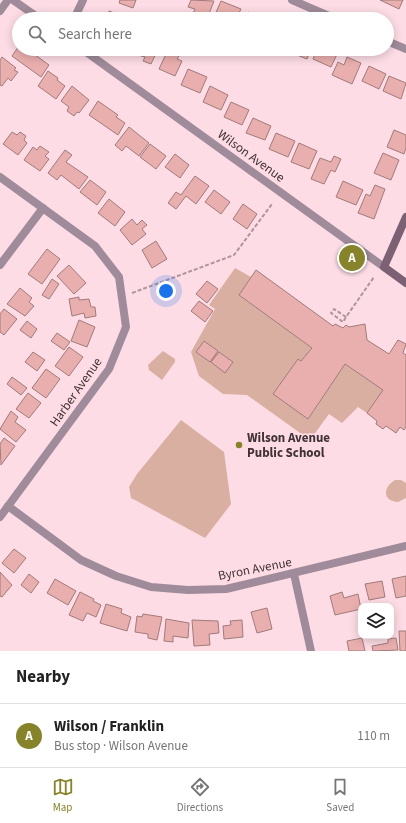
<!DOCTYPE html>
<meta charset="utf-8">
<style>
body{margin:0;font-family:"Source Sans 3",sans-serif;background:#f2f2f2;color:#222}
.controls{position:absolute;right:12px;bottom:12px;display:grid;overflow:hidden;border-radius:8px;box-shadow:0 2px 10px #0003}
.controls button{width:36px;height:36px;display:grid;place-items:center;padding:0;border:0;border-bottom:1px solid #e0e0e0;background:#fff;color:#222;font:20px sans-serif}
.you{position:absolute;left:166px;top:291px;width:14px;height:14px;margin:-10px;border:3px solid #fff;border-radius:50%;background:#1a73e8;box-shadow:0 0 0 6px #1a73e833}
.badge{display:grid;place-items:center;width:26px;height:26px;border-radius:50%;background:#86832b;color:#fff;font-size:13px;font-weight:700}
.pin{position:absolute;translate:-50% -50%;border:2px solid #fff;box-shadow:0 1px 4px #0006}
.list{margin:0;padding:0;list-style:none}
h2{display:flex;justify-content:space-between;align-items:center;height:52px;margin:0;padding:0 16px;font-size:17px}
h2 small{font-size:13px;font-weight:400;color:#767676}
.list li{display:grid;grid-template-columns:26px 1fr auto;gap:12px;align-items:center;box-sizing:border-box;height:64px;padding:0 16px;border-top:1px solid #e0e0e0}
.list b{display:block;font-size:15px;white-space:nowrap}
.list p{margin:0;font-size:13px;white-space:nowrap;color:#767676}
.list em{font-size:13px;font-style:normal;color:#767676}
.icon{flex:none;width:22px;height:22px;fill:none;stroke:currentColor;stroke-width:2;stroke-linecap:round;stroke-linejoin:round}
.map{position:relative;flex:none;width:406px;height:651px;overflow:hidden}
.search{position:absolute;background:#fff;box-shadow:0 2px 10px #0003;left:12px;right:12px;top:12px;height:44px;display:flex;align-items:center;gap:10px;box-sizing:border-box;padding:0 14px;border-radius:22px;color:#767676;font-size:15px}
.sheet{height:116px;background:#fff}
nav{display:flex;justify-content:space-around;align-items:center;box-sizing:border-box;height:56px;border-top:1px solid #e0e0e0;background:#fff;font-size:11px;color:#767676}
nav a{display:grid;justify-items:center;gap:2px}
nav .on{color:#86832b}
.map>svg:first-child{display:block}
.green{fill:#d8afa0}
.building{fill:#e9afae;stroke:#a07b7a}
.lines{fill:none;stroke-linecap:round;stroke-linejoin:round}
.path{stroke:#ae949b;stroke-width:2;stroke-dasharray:4 2;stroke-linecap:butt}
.street{stroke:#9f8b99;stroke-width:8}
.secondary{stroke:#7c6074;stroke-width:8}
.poi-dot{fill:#86832b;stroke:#fddce5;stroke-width:1.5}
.labels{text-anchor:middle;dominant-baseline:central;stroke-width:3.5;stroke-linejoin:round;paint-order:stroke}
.street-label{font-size:13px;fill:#413236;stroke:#fddce5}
.poi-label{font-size:13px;font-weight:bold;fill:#413236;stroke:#fddce5;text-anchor:start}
</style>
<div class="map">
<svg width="406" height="651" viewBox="0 0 406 651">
<rect width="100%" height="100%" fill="#fddce5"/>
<g class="green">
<polygon points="235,268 251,277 239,295 312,348 301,361 298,359 273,394 308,419 345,364 383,390 367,413 358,407 342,423 329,414 310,440 247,395 223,394 199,376 191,352 215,309 209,305"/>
<polygon points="163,351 175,359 175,362 162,380 149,370 148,365"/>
<polygon points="181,420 224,452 231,504 205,538 135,500 131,498 129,487 137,474"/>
<path d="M 395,480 L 401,480 L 406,483 L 406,498 L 398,502 C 382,501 383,487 395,480 Z"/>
</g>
<g class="building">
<polygon points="120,0 136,0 133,8 119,3"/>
<polygon points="191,0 214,1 207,19 191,17 195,9 188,7"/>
<polygon points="380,0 403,0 399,9"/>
<polygon points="221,1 241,9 236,19 220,19 214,17"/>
<polygon points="109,11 127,18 127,19 106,19"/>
<polygon points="248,12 264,19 245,19"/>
<polygon points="19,46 19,49 27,49 49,65 41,77 12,56"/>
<polygon points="140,49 158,49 151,64 143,61 145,57 138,55"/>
<polygon points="288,49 311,49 307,59 287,51"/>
<polygon points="317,49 331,49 338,52 331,67 313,59"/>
<polygon points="172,53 179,56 177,59 182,61 175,76 159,69 166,54 171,56"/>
<polygon points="2,57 16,68 14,70 18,72 11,81 8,78 2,86 0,85 0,60"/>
<polygon points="347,57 361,63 352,84 332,75 338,62 344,65"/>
<polygon points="369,66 386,74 379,89 362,81"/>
<polygon points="188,69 207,77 200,93 181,85"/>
<polygon points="48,71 58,78 57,80 65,86 56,99 38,86"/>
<polygon points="389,76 406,83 401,99 383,91"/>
<polygon points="72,86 89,100 79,113 77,112 74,116 67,111 69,107 61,101"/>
<polygon points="210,86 228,95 221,110 203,102"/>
<polygon points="98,101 118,115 116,117 125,123 118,135 89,115"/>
<polygon points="231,102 249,110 242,125 224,117"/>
<polygon points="253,118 271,126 265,140 246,133"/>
<polygon points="129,127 149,143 139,156 126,146 122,151 115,145"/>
<polygon points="394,130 406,135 406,148 404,154 387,147"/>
<polygon points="12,132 17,135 20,132 26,136 24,140 27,143 18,155 3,144"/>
<polygon points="276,133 295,141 288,157 269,149"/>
<polygon points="299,143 317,151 309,169 291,162"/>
<polygon points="150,144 166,156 156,169 140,157"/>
<polygon points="40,146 49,152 45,156 49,159 40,171 24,160 33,147 37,150"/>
<polygon points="65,150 72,155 66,162 88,177 79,189 61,175 57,180 48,173"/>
<polygon points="383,153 399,160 391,180 374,173"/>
<polygon points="175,154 189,165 180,178 165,167"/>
<polygon points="334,156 341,159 335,172 331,170 324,184 311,179 320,158 331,162"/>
<polygon points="195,176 209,186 196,204 186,196 176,209 168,203 176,192 181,195"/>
<polygon points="90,180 106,192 97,205 80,192"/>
<polygon points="343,181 363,190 356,205 336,197"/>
<polygon points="375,185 385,189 374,219 358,213 366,194 370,196"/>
<polygon points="214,190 230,202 221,214 205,202"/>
<polygon points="109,199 125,212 115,226 98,213"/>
<polygon points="243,204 257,214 247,229 233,219"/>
<polygon points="132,219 137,225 142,220 147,225 142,229 146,234 132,245 120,230"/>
<polygon points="156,241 167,259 152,268 142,250"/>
<polygon points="47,249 60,259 42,284 28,274"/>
<polygon points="69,265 86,283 74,294 57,276"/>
<polygon points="256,270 333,326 335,324 343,328 346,325 349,327 365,324 367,340 389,354 398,340 406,344 403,353 406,355 406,427 404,430 400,427 396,433 386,426 383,429 376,424 377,421 367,413 383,390 345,364 308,419 273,394 298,359 301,361 312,348 239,295"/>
<polygon points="52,279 59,284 49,299 42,295"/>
<polygon points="207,281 218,289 207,303 196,294"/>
<polygon points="20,288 32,298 29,302 34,306 25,316 7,304"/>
<polygon points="79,297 79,300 89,299 91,307 95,307 96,316 85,318 84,313 72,316 69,299"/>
<polygon points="199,301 213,311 205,322 191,311"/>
<polygon points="4,309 17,319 4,335 0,332 0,314"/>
<polygon points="79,320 95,327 87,347 71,341"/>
<polygon points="27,321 37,329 31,338 20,330"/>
<polygon points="57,333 70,342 64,350 51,341"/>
<polygon points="204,341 218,351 210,362 196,352"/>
<polygon points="69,347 83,357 69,376 55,366"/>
<polygon points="33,352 45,360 37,371 25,362"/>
<polygon points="219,352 233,362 225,373 211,362"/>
<polygon points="46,369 60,379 46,398 32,388"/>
<polygon points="12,377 27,388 21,395 7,384"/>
<polygon points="28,393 41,403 29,418 16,409"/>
<polygon points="11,411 18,417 15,422 26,430 16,442 0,429"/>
<polygon points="4,438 15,446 1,465 0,444"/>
<polygon points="14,549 26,558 14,573 2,563"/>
<polygon points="0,572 12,585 2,597 0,596"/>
<polygon points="29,574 39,582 31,593 21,585"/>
<polygon points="406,576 406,596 396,598 392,579"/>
<polygon points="55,579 76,591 68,605 47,593"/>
<polygon points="382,581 385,597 369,600 365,584"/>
<polygon points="80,592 94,599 93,601 101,605 96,617 87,613 83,621 69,615"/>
<polygon points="342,592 344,598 358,594 361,609 335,615 330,596"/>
<polygon points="106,604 122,609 121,613 131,617 127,631 100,623"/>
<polygon points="267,608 272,629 257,633 251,612"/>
<polygon points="143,614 162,617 157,640 148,638 148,634 135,632 137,616 142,617"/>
<polygon points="166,619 189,623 188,638 173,636 173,642 164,641"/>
<polygon points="192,620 218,621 219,633 209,634 210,645 194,646"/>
<polygon points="242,620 243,637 224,639 223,626 231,625 230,621"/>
<polygon points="399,631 406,631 406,651 400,651"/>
<polygon points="362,638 365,651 349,651 347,641"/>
<polygon points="396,638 398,650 373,651 372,646 388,643 388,639"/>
</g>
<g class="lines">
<g class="path">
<polyline points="132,293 234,255 272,204"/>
<polyline points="346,317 334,309 331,313 343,322 346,317 374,277"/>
</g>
<g class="street">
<polyline points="13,0 40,19"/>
<polyline points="292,0 336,19"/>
<polyline points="0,11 8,0"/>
<polyline points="74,19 83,0"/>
<polyline points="387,41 406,49"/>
<polyline points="82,49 384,267"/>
<polyline points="0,177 95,246 119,277 126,327 109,369 0,517"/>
<polyline points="0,265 43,208"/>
<polyline points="8,506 81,560 116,576 151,587 188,590 226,589 406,546"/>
<polyline points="294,574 311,651"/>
</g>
<polyline class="secondary" points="406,217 384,267 406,283"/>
</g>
<circle class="poi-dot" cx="239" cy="445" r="4"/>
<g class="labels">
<g class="street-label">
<text transform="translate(251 156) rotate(36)">Wilson Avenue</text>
<text transform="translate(76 392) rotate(-55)">Harber Avenue</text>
<text transform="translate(255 569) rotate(-11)">Byron Avenue</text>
</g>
<g class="poi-label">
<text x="247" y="438">Wilson Avenue<tspan x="247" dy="15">Public School</tspan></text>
</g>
</g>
</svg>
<div class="controls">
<button><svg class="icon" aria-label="layers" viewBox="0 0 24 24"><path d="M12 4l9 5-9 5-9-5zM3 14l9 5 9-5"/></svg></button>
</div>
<div class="you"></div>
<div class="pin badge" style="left:352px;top:258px">A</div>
<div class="search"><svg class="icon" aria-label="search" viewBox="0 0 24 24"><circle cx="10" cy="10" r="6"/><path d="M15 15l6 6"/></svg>Search here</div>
</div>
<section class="sheet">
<h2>Nearby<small></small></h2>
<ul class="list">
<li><span class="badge">A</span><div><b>Wilson / Franklin</b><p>Bus stop · Wilson Avenue</p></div><em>110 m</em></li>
</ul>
</section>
<nav>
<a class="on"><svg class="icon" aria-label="map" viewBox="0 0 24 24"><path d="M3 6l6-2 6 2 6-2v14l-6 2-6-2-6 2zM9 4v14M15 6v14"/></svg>Map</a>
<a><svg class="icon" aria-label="directions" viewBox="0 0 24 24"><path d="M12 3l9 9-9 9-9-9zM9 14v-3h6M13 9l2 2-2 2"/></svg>Directions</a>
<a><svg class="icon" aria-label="saved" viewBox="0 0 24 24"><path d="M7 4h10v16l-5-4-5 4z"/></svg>Saved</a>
</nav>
